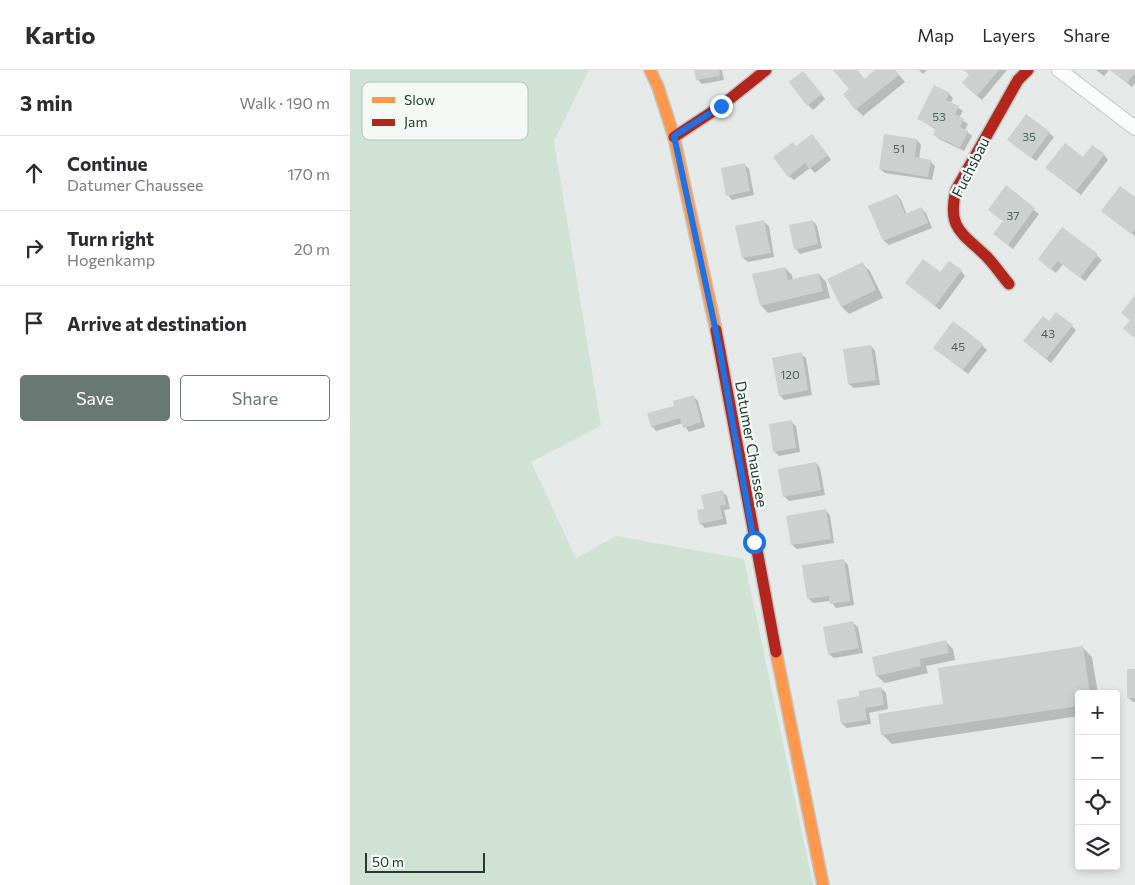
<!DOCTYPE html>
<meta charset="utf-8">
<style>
body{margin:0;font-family:Commissioner,sans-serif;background:#f2f2f3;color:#2b2b33}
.controls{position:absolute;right:15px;bottom:15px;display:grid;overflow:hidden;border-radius:5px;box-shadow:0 2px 8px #0003}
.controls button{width:45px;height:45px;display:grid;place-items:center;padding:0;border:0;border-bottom:1px solid #e1e1e2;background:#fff;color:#2b2b33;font:25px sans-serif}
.scale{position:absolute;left:15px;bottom:12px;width:120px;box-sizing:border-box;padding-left:5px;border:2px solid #243c34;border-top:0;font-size:14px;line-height:18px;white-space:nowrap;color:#243c34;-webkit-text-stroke:4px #f4f9f6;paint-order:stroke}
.stop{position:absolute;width:15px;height:15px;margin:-11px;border:4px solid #1a73e8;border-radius:50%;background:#fff}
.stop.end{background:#1a73e8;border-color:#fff;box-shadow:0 1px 5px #0008}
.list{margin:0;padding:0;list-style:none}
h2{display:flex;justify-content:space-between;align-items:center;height:65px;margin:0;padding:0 20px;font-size:21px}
h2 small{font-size:16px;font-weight:400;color:#7c7c81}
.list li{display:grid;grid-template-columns:32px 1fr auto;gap:15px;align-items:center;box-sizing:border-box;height:75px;padding:0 20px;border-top:1px solid #e1e1e2}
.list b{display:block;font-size:19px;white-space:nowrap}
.list p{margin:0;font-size:16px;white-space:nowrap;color:#7c7c81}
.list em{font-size:16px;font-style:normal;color:#7c7c81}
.actions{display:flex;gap:10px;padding:15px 20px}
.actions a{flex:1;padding:11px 0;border:1px solid #687973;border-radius:5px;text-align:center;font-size:18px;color:#687973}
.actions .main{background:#687973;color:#fff}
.icon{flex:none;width:28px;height:28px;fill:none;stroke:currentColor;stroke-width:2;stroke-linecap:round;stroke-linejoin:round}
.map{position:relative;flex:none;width:785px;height:815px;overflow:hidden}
header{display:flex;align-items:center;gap:30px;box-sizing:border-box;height:70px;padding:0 25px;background:#fff;border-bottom:1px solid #e1e1e2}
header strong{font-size:24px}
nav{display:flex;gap:28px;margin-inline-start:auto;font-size:18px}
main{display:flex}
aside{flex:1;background:#fff}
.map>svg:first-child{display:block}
.green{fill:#d0e2d4}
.shadow{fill:#0003}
.building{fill:#ccd1cf}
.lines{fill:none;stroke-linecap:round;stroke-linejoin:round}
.street-casing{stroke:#c2c7c5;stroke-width:16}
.slow-casing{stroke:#c1c7c5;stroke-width:14}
.jam-casing{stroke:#c1c7c5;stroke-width:14}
.street{stroke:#fbfcfc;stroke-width:14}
.slow{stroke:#ff974d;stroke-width:11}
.jam{stroke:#b3261e;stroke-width:11}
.route{stroke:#1a73e8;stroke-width:6}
.labels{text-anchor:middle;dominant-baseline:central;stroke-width:4.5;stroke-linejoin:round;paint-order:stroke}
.number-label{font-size:12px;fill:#4f625c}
.street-label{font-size:15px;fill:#243c34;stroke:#f4f9f6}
.key{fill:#f4f9f6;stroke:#b6c0bc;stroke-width:1}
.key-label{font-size:14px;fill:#243c34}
</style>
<header>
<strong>Kartio</strong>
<nav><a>Map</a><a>Layers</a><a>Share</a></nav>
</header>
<main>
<aside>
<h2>3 min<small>Walk · 190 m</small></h2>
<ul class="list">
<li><svg class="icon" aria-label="ahead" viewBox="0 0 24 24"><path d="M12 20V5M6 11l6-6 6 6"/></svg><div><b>Continue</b><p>Datumer Chaussee</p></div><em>170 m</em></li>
<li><svg class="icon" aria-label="right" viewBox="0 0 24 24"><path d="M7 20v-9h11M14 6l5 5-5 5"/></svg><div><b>Turn right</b><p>Hogenkamp</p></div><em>20 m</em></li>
<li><svg class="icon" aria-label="arrive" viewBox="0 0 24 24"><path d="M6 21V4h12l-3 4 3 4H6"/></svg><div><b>Arrive at destination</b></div></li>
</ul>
<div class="actions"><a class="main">Save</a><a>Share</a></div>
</aside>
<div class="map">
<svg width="785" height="815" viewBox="0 0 785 815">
<rect width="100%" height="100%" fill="#e5eae8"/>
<polygon class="green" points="0,0 239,0 204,71 251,356 181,392 226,488 266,466 394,489 463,815 0,815"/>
<g class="shadow">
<polygon points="346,0 372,0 374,10 352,14 347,9"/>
<polygon points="485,0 507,0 515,10 527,0 545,0 555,12 513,46 506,39 500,20"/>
<polygon points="569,0 577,0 573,4"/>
<polygon points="615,0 657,0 632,30 618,18 621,5"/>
<polygon points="746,0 759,0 754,6"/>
<polygon points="760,0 785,0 785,13 782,17"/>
<polygon points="453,2 475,29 463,40 458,35"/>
<polygon points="599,24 603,28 601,33 613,41 609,48 618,54 615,60 622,66 614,81 589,69 585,65 587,60 569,49"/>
<polygon points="699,63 704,67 686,91 663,74"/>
<polygon points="466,70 481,90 465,103 460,98 444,110 439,106 446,78"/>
<polygon points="567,70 571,75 569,89 580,91 585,96 582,110 535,103 530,99"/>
<polygon points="754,85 758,90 731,125 702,102 733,89"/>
<polygon points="394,94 399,99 404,125 382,130 378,125"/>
<polygon points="656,117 689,144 663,179 650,169 654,152 644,144"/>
<polygon points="547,125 551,130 557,145 572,139 576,143 582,158 539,175 534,171 520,136"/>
<polygon points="785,129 785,166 757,145"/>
<polygon points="463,151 467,156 472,178 450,184 446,179"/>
<polygon points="414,152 419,156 424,187 398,192 393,188 387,157"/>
<polygon points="713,158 752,190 735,211 713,194 706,203 694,194"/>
<polygon points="512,194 520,201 533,228 499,244 492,237 479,210"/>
<polygon points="435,198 442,205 443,210 469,204 476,212 480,228 418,243 411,235"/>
<polygon points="611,201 615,206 590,240 556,213"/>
<polygon points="700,253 722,256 726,260 701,293 680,276"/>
<polygon points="632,275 637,280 618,304 589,282"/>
<polygon points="521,276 525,281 530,315 504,318 499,314"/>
<polygon points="451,284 456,288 462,325 434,330 430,325"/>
<polygon points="343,326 348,331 355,357 339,362 333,353 306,361 302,356 326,337"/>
<polygon points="441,352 446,356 450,382 429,386 424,381"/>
<polygon points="466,393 470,398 475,425 439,431 434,426"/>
<polygon points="372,422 377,426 380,439 374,440 377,454 355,458 351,454 355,439"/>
<polygon points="476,441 480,445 484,473 447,479 442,475"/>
<polygon points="494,491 498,495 504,535 486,538 481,531 463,533 459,529"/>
<polygon points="503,553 508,557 513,583 484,588 479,584"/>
<polygon points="596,572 603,579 605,590 576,596 578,603 535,613 527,606 523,588"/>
<polygon points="733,578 742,587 748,624 729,624 729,646 542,674 532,664 594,635"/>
<polygon points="785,600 785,632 783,632 778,627"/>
<polygon points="531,618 536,623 538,639 519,643 521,654 497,658 492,654 488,631 511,627"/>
</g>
<g class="building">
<polygon points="344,0 369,0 370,6 346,10"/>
<polygon points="483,0 507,0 514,9 525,0 545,0 549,5 505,40 493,24 499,19"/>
<polygon points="614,0 649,0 627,26 612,13 619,5"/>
<polygon points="760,0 785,0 785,3 777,13"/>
<polygon points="453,1 472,24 457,36 439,12"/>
<polygon points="584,15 600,23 596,30 609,36 605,44 614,49 610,57 618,61 610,78 583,65 586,58 567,49"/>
<polygon points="676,44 700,62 681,88 657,70"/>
<polygon points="462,64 478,85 459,99 455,93 438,107 423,87 443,72 446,76"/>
<polygon points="534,64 567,69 565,87 581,90 578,107 529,99"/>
<polygon points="715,73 733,87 742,75 755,84 726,121 695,98"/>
<polygon points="395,93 400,121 376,126 371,98"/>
<polygon points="656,115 685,138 658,175 643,164 653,151 638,140"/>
<polygon points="770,116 785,127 785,159 781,164 751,141"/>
<polygon points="547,124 555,144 572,137 578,153 533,171 518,136"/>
<polygon points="414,150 421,183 392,188 385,156"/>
<polygon points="463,150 468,174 444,180 439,155"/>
<polygon points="712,157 748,184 730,208 708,191 701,200 688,189"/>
<polygon points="573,189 590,202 599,191 612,200 585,236 555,213"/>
<polygon points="513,192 526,220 491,237 477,209"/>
<polygon points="435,197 438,210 469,203 473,221 410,236 402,204"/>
<polygon points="785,225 785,268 773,259 780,250 771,243"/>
<polygon points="706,242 723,255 696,289 673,271 693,246 699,251"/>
<polygon points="603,251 633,274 613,300 583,278"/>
<polygon points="521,275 526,310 498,314 493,279"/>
<polygon points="452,282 458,320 429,326 422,288"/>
<polygon points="344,325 351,352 333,358 330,348 301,357 297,343 324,336 323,331"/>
<polygon points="442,350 446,378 423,382 419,354"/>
<polygon points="466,392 471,420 433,427 428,399"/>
<polygon points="373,420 376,435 370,436 373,449 349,454 347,440 354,439 351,425"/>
<polygon points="476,439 481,469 441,475 436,446"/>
<polygon points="494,489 500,531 480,534 479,526 457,529 452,495"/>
<polygon points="503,551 509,578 478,584 473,557"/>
<polygon points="596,570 599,583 570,589 571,596 526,606 522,587"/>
<polygon points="733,576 740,624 729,624 729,636 531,665 528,644 593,634 588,598"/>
<rect x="777" y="599" width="8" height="29"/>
<polygon points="531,617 534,635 515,638 517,650 491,654 487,630 509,626 509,621"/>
</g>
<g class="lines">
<defs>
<polyline id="street" points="709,0 785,58"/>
<g id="slow">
<polyline points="300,0 308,17 324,67 366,260"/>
<polyline points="426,582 473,815"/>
</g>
<g id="jam">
<polyline points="324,67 371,36 416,0"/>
<path d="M 659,214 C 651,205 645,195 636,186 C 611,162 597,158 606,120 L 668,10 L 678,0"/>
<polyline points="366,260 426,582"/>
</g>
</defs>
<use href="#street" class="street-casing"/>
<use href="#slow" class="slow-casing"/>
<use href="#jam" class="jam-casing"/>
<use href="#street" class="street"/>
<use href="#slow" class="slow"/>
<use href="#jam" class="jam"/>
</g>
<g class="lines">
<polyline class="route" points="371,36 324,66 369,276 404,472"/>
</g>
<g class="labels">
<g class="number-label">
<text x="589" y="46">53</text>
<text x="679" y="66">35</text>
<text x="549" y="78">51</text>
<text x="663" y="145">37</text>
<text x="698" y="263">43</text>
<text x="608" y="276">45</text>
<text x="440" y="304">120</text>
</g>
<g class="street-label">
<text transform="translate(620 97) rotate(-63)">Fuchsbau</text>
<text transform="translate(402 374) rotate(80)">Datumer Chaussee</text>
</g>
</g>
<rect x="12" y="12" width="166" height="58" rx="8" class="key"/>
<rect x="22" y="27" width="23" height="6" fill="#ff974d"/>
<rect x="22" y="49" width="23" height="7" fill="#b3261e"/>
<g class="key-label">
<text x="54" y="35">Slow</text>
<text x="54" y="57">Jam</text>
</g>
</svg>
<div class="controls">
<button>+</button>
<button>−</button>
<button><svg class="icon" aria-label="locate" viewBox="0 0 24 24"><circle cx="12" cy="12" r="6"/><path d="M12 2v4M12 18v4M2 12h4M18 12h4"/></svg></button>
<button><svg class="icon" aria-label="layers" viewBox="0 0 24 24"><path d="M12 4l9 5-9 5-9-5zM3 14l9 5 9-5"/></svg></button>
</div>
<div class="scale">50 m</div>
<div class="stop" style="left:404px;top:472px"></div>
<div class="stop end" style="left:371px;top:36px"></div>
</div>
</main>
